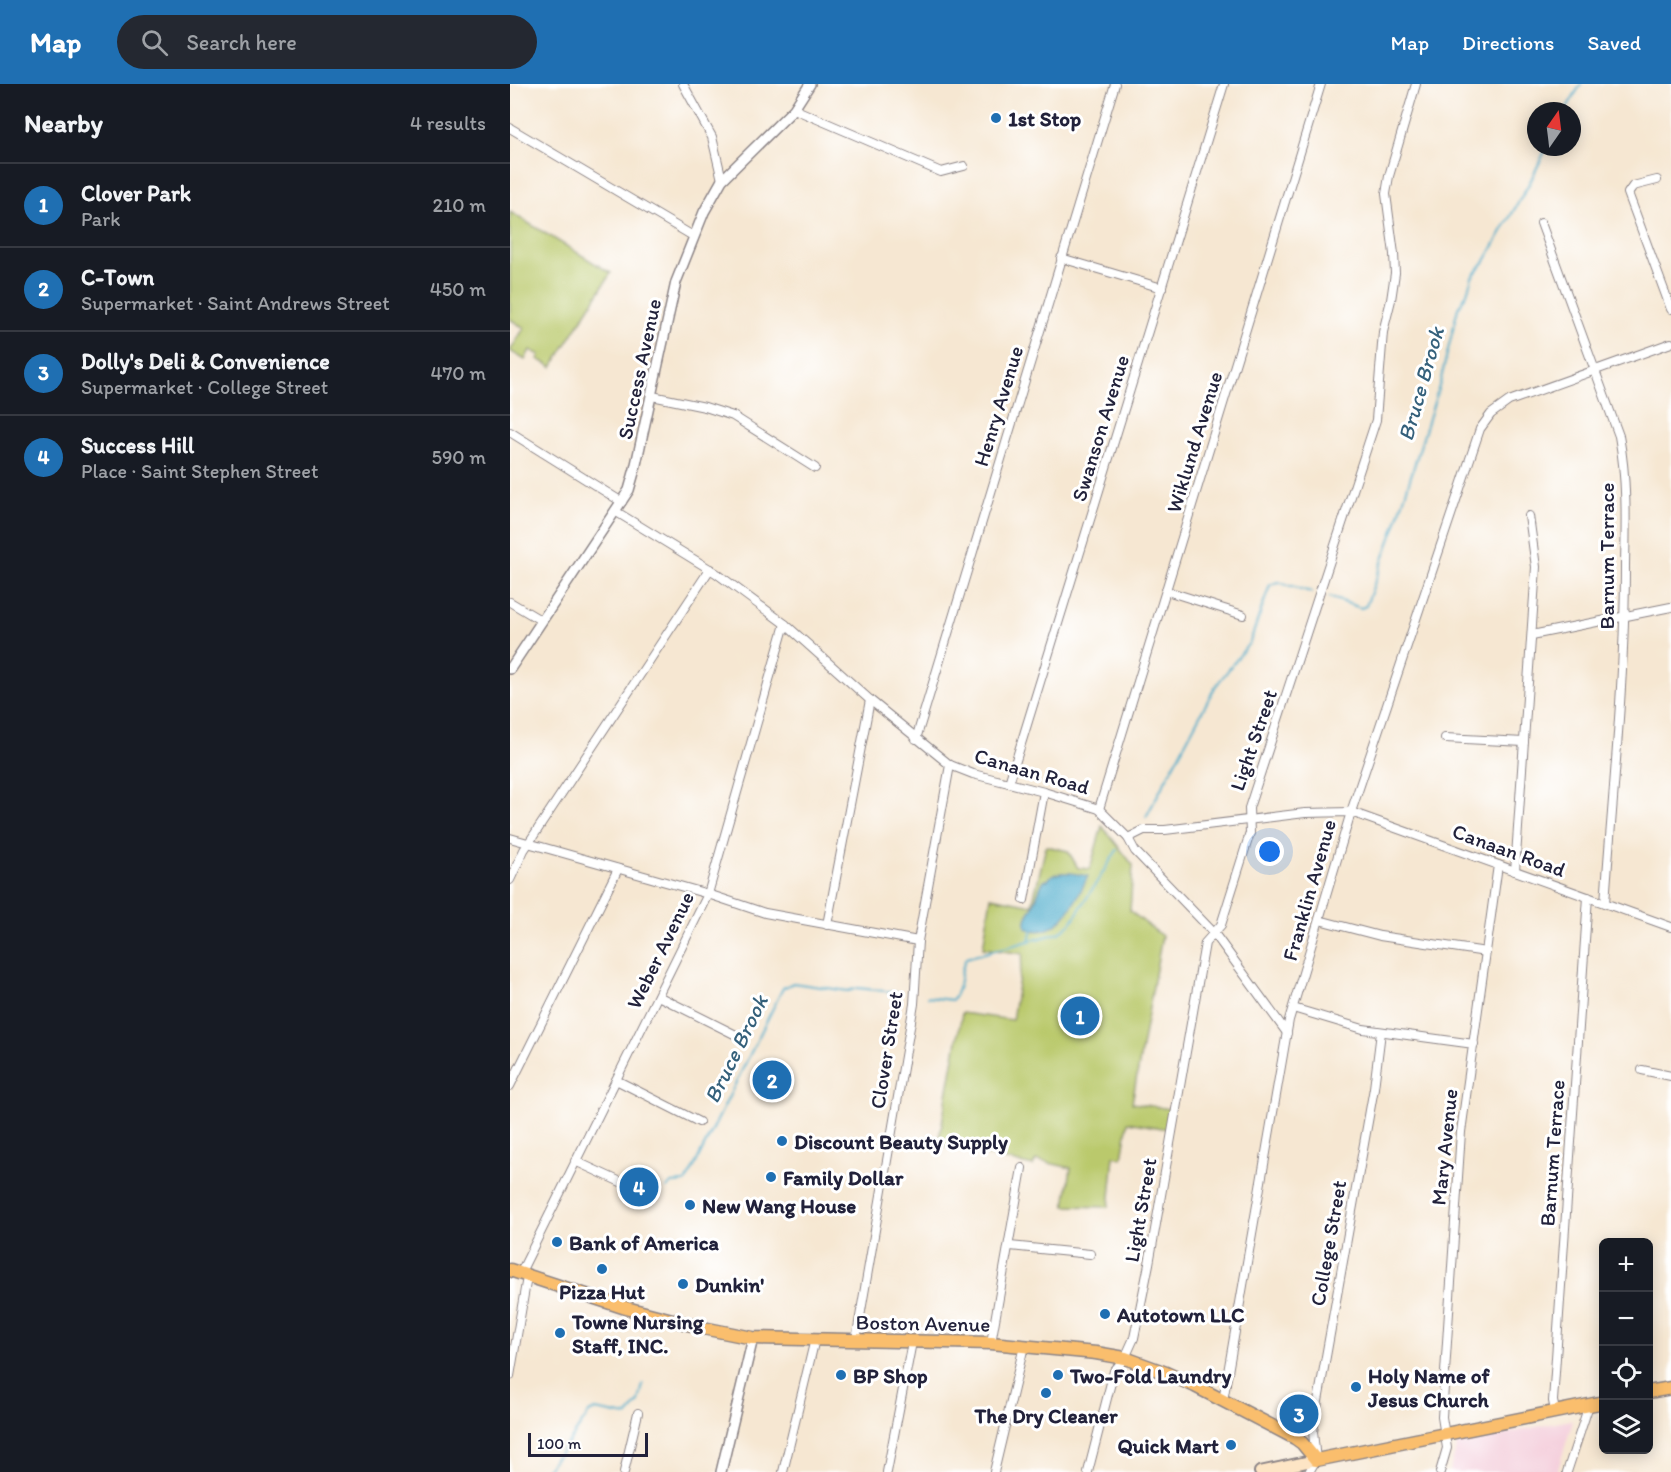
<!DOCTYPE html>
<meta charset="utf-8">
<style>
body{margin:0;font-family:Itim,sans-serif;background:#242831;color:#f1f3f6}
.controls{position:absolute;right:18px;bottom:18px;display:grid;overflow:hidden;border-radius:9px;box-shadow:0 3px 15px #0003}
.controls button{width:54px;height:54px;display:grid;place-items:center;padding:0;border:0;border-bottom:2px solid #363941;background:#171b24;color:#f1f3f6;font:30px sans-serif}
.compass{position:absolute;left:1017px;top:18px;width:54px;height:54px;border-radius:50%;background:#171b24;box-shadow:0 3px 15px #0003;rotate:14deg}
.scale{position:absolute;left:18px;bottom:15px;width:120px;box-sizing:border-box;padding-left:6px;border:3px solid #22223b;border-top:0;font-size:16px;line-height:21px;white-space:nowrap;color:#22223b;-webkit-text-stroke:4px #fff;paint-order:stroke}
.you{position:absolute;left:760px;top:768px;width:21px;height:21px;margin:-15px;border:4px solid #fff;border-radius:50%;background:#1a73e8;box-shadow:0 0 0 9px #1a73e833}
.badge{display:grid;place-items:center;width:39px;height:39px;border-radius:50%;background:#1f6fb2;color:#fff;font-size:20px;font-weight:700}
.pin{position:absolute;translate:-50% -50%;border:3px solid #fff;box-shadow:0 2px 6px #0006}
.list{margin:0;padding:0;list-style:none}
h2{display:flex;justify-content:space-between;align-items:center;height:78px;margin:0;padding:0 24px;font-size:26px}
h2 small{font-size:20px;font-weight:400;color:#9ea1a6}
.list li{display:grid;grid-template-columns:39px 1fr auto;gap:18px;align-items:center;box-sizing:border-box;height:84px;padding:0 24px;border-top:2px solid #363941}
.list b{display:block;font-size:22px;white-space:nowrap}
.list p{margin:0;font-size:20px;white-space:nowrap;color:#9ea1a6}
.list em{font-size:20px;font-style:normal;color:#9ea1a6}
.icon{flex:none;width:33px;height:33px;fill:none;stroke:currentColor;stroke-width:2;stroke-linecap:round;stroke-linejoin:round}
.map{position:relative;flex:none;width:1161px;height:1388px;overflow:hidden}
header{display:flex;align-items:center;gap:36px;box-sizing:border-box;height:84px;padding:0 30px;background:#1f6fb2;color:#fff}
header strong{font-size:28px}
nav{display:flex;gap:33px;margin-inline-start:auto;font-size:21px}
.search{width:420px;height:54px;background:#242831;display:flex;align-items:center;gap:15px;box-sizing:border-box;padding:0 21px;border-radius:33px;color:#9ea1a6;font-size:22px}
main{display:flex}
aside{flex:1;background:#171b24}
.map>svg:first-child{display:block}
.built{fill:#f4cfdc}
.green{fill:#bac96c;stroke:#6e7654;stroke-width:1.5}
.water{fill:#4babca;stroke:#366682;stroke-width:1.5}
.lines{fill:none;stroke-linecap:round;stroke-linejoin:round}
.stream{stroke:#4babca;stroke-width:2}
.minor-casing{stroke:#8c8486;stroke-width:10}
.tertiary-casing{stroke:#8c8486;stroke-width:12}
.secondary-casing{stroke:#8c8486;stroke-width:14}
.primary-casing{stroke:#8c8486;stroke-width:15}
.minor{stroke:#fff;stroke-width:8}
.tertiary{stroke:#fff;stroke-width:9}
.secondary{stroke:#fde5c5;stroke-width:10}
.primary{stroke:#fabe6d;stroke-width:12}
.poi-dot{fill:#1f6fb2;stroke:#fff;stroke-width:2}
.labels{text-anchor:middle;dominant-baseline:central;stroke-width:6;stroke-linejoin:round;paint-order:stroke}
.poi-label{font-size:21px;font-weight:bold;fill:#22223b;stroke:#fff;text-anchor:start}
.street-label{font-size:21px;fill:#22223b;stroke:#fff}
.water-label{font-size:22px;font-style:italic;fill:#34607b;stroke:#fff}
</style>
<header>
<strong>Map</strong>
<div class="search"><svg class="icon" aria-label="search" viewBox="0 0 24 24"><circle cx="10" cy="10" r="6"/><path d="M15 15l6 6"/></svg>Search here</div>
<nav><a>Map</a><a>Directions</a><a>Saved</a></nav>
</header>
<main>
<aside>
<h2>Nearby<small>4 results</small></h2>
<ul class="list">
<li><span class="badge">1</span><div><b>Clover Park</b><p>Park</p></div><em>210 m</em></li>
<li><span class="badge">2</span><div><b>C-Town</b><p>Supermarket · Saint Andrews Street</p></div><em>450 m</em></li>
<li><span class="badge">3</span><div><b>Dolly's Deli &amp; Convenience</b><p>Supermarket · College Street</p></div><em>470 m</em></li>
<li><span class="badge">4</span><div><b>Success Hill</b><p>Place · Saint Stephen Street</p></div><em>590 m</em></li>
</ul>
</aside>
<div class="map">
<svg width="1161" height="1388" viewBox="0 0 1161 1388">
<rect width="100%" height="100%" fill="#fff"/>
<filter id="ink" filterUnits="userSpaceOnUse"><feTurbulence type="fractalNoise" baseFrequency=".0167" numOctaves="2"/><feDisplacementMap in="SourceGraphic" scale="12" xChannelSelector="R" yChannelSelector="G"/><feConvolveMatrix kernelMatrix="1 2 1 2 8 2 1 2 1" color-interpolation-filters="sRGB"/></filter>
<filter id="wash" filterUnits="userSpaceOnUse"><feTurbulence type="fractalNoise" baseFrequency=".008" numOctaves="4" result="noise"/><feDisplacementMap in="SourceGraphic" scale="24" xChannelSelector="R" yChannelSelector="G"/><feGaussianBlur stdDeviation="1.35" result="paint"/><feColorMatrix in="noise" values="0 0 0 0 0 0 0 0 0 0 0 0 0 0 0 0 0 1.4 0 .05"/><feComposite in="paint" operator="in"/></filter>
<g filter="url(#wash)">
<rect width="100%" height="100%" fill="#f6e7d2"/>
<polygon class="built" points="1061,1336 1062,1340 1047,1388 939,1388 948,1359"/>
<g class="green">
<polygon points="0,128 101,189 42,283 28,275 30,271 20,266 15,276 0,267 14,244 0,235"/>
<polygon points="592,742 623,781 620,827 652,852 622,1019 661,1025 657,1045 618,1038 612,1074 604,1072 599,1123 555,1122 561,1084 526,1076 523,1082 428,1061 452,929 502,936 513,870 473,864 481,813 522,821 536,762 558,767 568,784 580,785"/>
</g>
<path class="water" d="M 551,789 L 561,789 L 578,792 C 567,815 549,858 516,844 C 514,832 520,830 524,820 C 528,811 529,804 534,796 L 538,796 L 542,791 Z"/>
<g class="lines">
<g class="stream">
<polyline points="1055,27 1071,0"/>
<polyline points="819,513 851,524 856,522 886,440 930,299 948,224 957,209 962,193 975,177 1020,98 1037,63"/>
<polyline points="636,733 705,603 740,558 760,501 768,498 801,508"/>
<polyline points="519,857 522,846"/>
<path d="M 417,913 L 442,916 C 452,905 449,887 456,874 L 549,849 L 561,839 L 607,766"/>
<polyline points="157,1104 161,1099 175,1098 181,1089 273,904 283,899 338,907 348,904 392,909"/>
<polyline points="34,1388 59,1358 79,1329 85,1326 117,1332 129,1318 133,1300"/>
</g>
</g>
</g>
<g filter="url(#ink)">
<g class="lines">
<defs>
<g id="minor">
<polyline points="173,0 202,53 212,96"/>
<polyline points="284,25 431,88 454,82"/>
<polyline points="0,44 183,152"/>
<polyline points="1147,96 1123,102 1118,109 1161,225"/>
<path d="M 1031,139 L 1109,352 C 1117,395 1116,437 1115,480 C 1115,593 1103,706 1095,819"/>
<polyline points="551,174 652,204"/>
<polyline points="142,312 195,323 223,332 305,384"/>
<polyline points="0,348 112,418"/>
<polyline points="105,427 206,489 275,540 360,616 440,681 463,690 534,708 589,725 618,754 634,746 655,746 795,729 841,728 1161,843"/>
<polyline points="657,507 733,531"/>
<polyline points="0,518 32,537"/>
<polyline points="1022,551 1161,523"/>
<polyline points="935,654 1014,658"/>
<polyline points="406,655 605,0"/>
<polyline points="499,699 714,0"/>
<polyline points="589,725 811,0"/>
<polyline points="0,754 198,810 255,829 408,857"/>
<polyline points="618,754 625,767 704,849 777,949"/>
<polyline points="1005,787 1026,483 1019,432"/>
<polyline points="0,796 14,766 24,751 200,485"/>
<polyline points="514,816 534,708"/>
<polyline points="809,836 870,852 976,868"/>
<polyline points="317,841 360,616"/>
<polyline points="148,912 226,951"/>
<polyline points="783,924 853,945 964,960"/>
<polyline points="1132,986 1161,992"/>
<polyline points="106,996 189,1038"/>
<polyline points="0,1002 108,785"/>
<polyline points="65,1077 139,1111"/>
<polyline points="500,1162 580,1170"/>
<polyline points="10,1190 198,810 275,540"/>
<polyline points="346,1256 404,920 408,857 440,681"/>
<polyline points="481,1259 512,1084"/>
<polyline points="0,1292 17,1193"/>
<polyline points="713,1317 779,936 841,728 970,345 981,330 999,317 1161,259"/>
<polyline points="1045,1327 1043,1317 1078,813"/>
<polyline points="114,1388 128,1329"/>
<polyline points="273,1388 305,1255"/>
<polyline points="377,1388 402,1258"/>
<polyline points="484,1388 514,1262"/>
<polyline points="578,1388 604,1287 615,1274 624,1254 639,1180 695,859 711,841 740,749 739,724 866,336 873,248 881,216 885,189 884,170 876,110 879,92 906,0"/>
<polyline points="799,1388 806,1376 803,1348 805,1334 864,1004 871,948"/>
<polyline points="930,1388 937,1364 932,1333 951,1048 988,781"/>
<polyline points="1057,1388 1079,1321"/>
</g>
<g id="tertiary">
<polyline points="0,585 119,406 125,385 166,198 194,128 212,96 284,25 300,0"/>
<polyline points="211,1388 243,1254"/>
</g>
<polyline id="secondary" points="750,1388 806,1376"/>
<g id="primary">
<polyline points="0,1186 116,1224 193,1244 243,1254 481,1259 586,1269 615,1274 656,1289 685,1302 785,1354 792,1359 806,1376 1094,1318"/>
<polyline points="1138,1308 1161,1304"/>
</g>
</defs>
<use href="#minor" class="minor-casing"/>
<use href="#tertiary" class="tertiary-casing"/>
<use href="#secondary" class="secondary-casing"/>
<use href="#primary" class="primary-casing"/>
<use href="#minor" class="minor"/>
<use href="#tertiary" class="tertiary"/>
<use href="#secondary" class="secondary"/>
<use href="#primary" class="primary"/>
</g>
</g>
<g class="poi-dot">
<circle cx="486" cy="34" r="6"/>
<circle cx="272" cy="1057" r="6"/>
<circle cx="261" cy="1093" r="6"/>
<circle cx="180" cy="1121" r="6"/>
<circle cx="47" cy="1158" r="6"/>
<circle cx="92" cy="1185" r="6"/>
<circle cx="173" cy="1200" r="6"/>
<circle cx="595" cy="1230" r="6"/>
<circle cx="50" cy="1249" r="6"/>
<circle cx="331" cy="1291" r="6"/>
<circle cx="548" cy="1291" r="6"/>
<circle cx="846" cy="1303" r="6"/>
<circle cx="536" cy="1309" r="6"/>
<circle cx="721" cy="1361" r="6"/>
</g>
<g class="labels">
<g class="poi-label">
<text x="498" y="34">1st Stop</text>
<text x="284" y="1057">Discount Beauty Supply</text>
<text x="273" y="1093">Family Dollar</text>
<text x="192" y="1121">New Wang House</text>
<text x="59" y="1158">Bank of America</text>
<text x="185" y="1200">Dunkin'</text>
<text x="92" y="1207" text-anchor="middle">Pizza Hut</text>
<text x="607" y="1230">Autotown LLC</text>
<text x="62" y="1237">Towne Nursing<tspan x="62" dy="24">Staff, INC.</tspan></text>
<text x="343" y="1291">BP Shop</text>
<text x="560" y="1291">Two-Fold Laundry</text>
<text x="858" y="1291">Holy Name of<tspan x="858" dy="24">Jesus Church</tspan></text>
<text x="536" y="1331" text-anchor="middle">The Dry Cleaner</text>
<text x="709" y="1361" text-anchor="end">Quick Mart</text>
</g>
<g class="street-label">
<text transform="translate(129 285) rotate(-78)">Success Avenue</text>
<text transform="translate(488 322) rotate(-73)">Henry Avenue</text>
<text transform="translate(590 344) rotate(-73)">Swanson Avenue</text>
<text transform="translate(684 358) rotate(-73)">Wiklund Avenue</text>
<text transform="translate(1096 472) rotate(-90)">Barnum Terrace</text>
<text transform="translate(743 656) rotate(-71)">Light Street</text>
<text transform="translate(522 687) rotate(16)">Canaan Road</text>
<text transform="translate(999 766) rotate(20)">Canaan Road</text>
<text transform="translate(799 806) rotate(-74)">Franklin Avenue</text>
<text transform="translate(150 866) rotate(-64)">Weber Avenue</text>
<text transform="translate(376 966) rotate(-81)">Clover Street</text>
<text transform="translate(934 1063) rotate(-84)">Mary Avenue</text>
<text transform="translate(1042 1069) rotate(-86)">Barnum Terrace</text>
<text transform="translate(630 1126) rotate(-80)">Light Street</text>
<text transform="translate(818 1159) rotate(-80)">College Street</text>
<text transform="translate(413 1239) rotate(1)">Boston Avenue</text>
</g>
<g class="water-label">
<text transform="translate(911 300) rotate(-74)">Bruce Brook</text>
<text transform="translate(226 965) rotate(-64)">Bruce Brook</text>
</g>
</g>
</svg>
<div class="controls">
<button>+</button>
<button>−</button>
<button><svg class="icon" aria-label="locate" viewBox="0 0 24 24"><circle cx="12" cy="12" r="6"/><path d="M12 2v4M12 18v4M2 12h4M18 12h4"/></svg></button>
<button><svg class="icon" aria-label="layers" viewBox="0 0 24 24"><path d="M12 4l9 5-9 5-9-5zM3 14l9 5 9-5"/></svg></button>
</div>
<svg class="compass" viewBox="-18 -18 36 36"><path d="M0-13l5 13h-10z" fill="#e53935"/><path d="M0 13l5-13h-10z" fill="#9ea1a6"/></svg>
<div class="scale">100 m</div>
<div class="you"></div>
<div class="pin badge" style="left:570px;top:932px">1</div>
<div class="pin badge" style="left:262px;top:996px">2</div>
<div class="pin badge" style="left:789px;top:1330px">3</div>
<div class="pin badge" style="left:129px;top:1103px">4</div>
</div>
</main>
